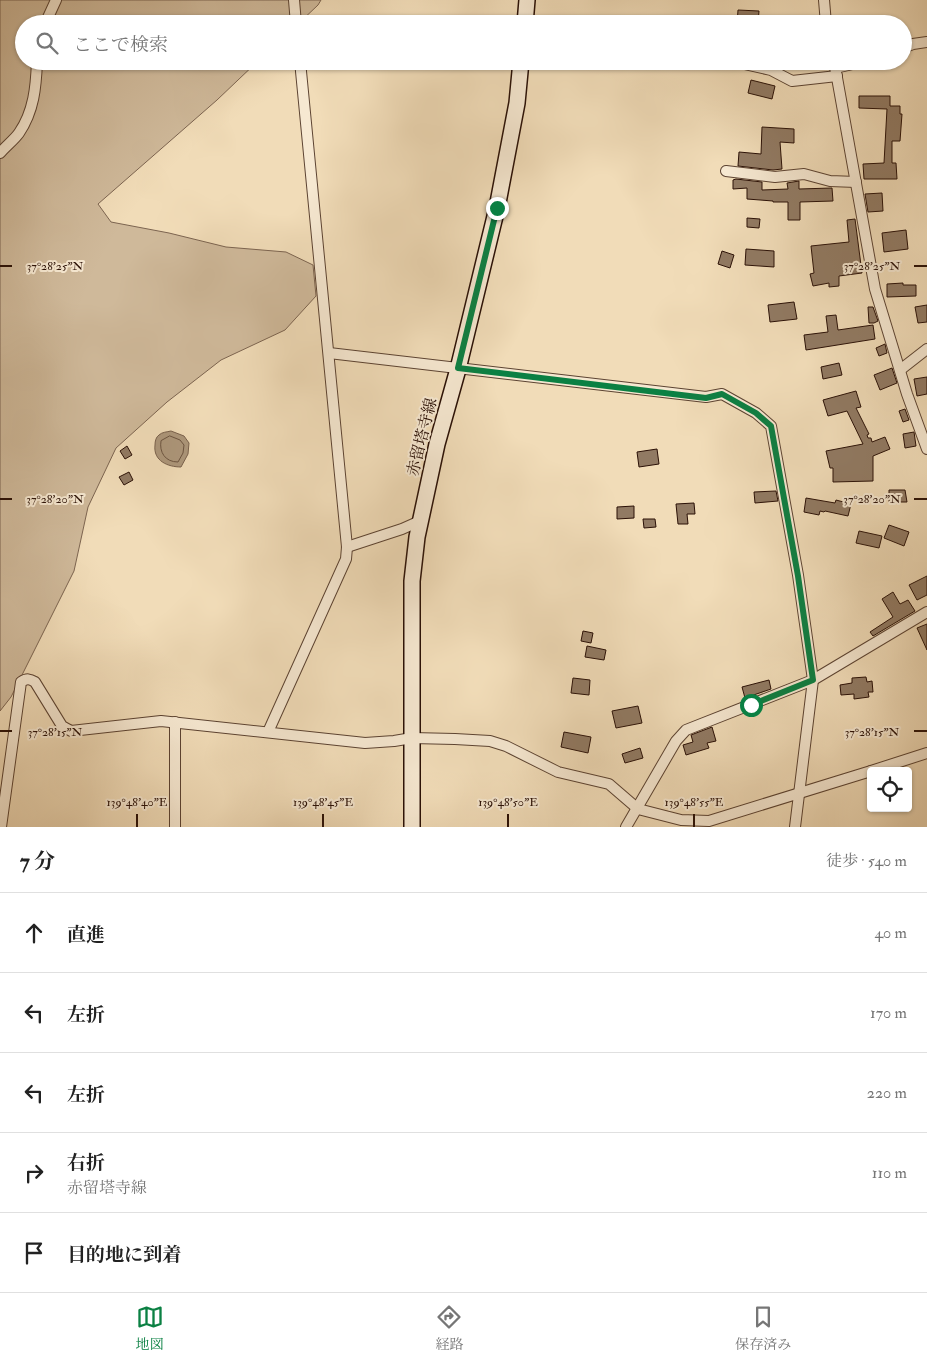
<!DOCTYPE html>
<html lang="ja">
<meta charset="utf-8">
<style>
body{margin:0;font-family:"IM FELL Double Pica","Noto Serif JP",serif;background:#f6f6f6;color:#222}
.controls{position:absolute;right:15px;bottom:15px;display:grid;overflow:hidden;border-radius:5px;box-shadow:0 1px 4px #0004}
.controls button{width:45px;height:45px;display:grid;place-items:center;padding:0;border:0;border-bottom:1px solid #e0e0e0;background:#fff;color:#222;font:25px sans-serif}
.stop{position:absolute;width:15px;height:15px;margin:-11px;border:4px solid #0b8043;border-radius:50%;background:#fff}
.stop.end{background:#0b8043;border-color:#fff;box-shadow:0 1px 5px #0008}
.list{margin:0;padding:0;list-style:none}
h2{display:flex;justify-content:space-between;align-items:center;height:65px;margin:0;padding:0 20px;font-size:21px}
h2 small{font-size:16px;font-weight:400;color:#767676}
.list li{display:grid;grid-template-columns:32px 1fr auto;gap:15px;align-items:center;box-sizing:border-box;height:80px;padding:0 20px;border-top:1px solid #e0e0e0}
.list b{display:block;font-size:19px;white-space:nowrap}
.list p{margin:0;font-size:16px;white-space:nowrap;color:#767676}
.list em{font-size:16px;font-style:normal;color:#767676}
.icon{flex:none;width:28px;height:28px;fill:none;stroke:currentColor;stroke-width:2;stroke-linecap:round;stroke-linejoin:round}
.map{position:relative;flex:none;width:927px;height:827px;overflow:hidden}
.search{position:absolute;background:#fff;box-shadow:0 1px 4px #0004;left:15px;right:15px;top:15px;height:55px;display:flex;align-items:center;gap:12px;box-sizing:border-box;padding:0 18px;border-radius:28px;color:#767676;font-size:19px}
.sheet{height:465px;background:#fff}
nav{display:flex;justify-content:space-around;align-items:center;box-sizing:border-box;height:70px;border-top:1px solid #e0e0e0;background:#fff;font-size:14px;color:#767676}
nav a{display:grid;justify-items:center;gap:2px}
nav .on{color:#0b8043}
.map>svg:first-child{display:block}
.green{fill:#cfb99a;stroke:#7c6450}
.water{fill:#ad977b;stroke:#79614c}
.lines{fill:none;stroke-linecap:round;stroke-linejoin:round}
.shore{stroke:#6c5440;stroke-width:1}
.building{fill:#917a63;stroke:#2a1006}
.minor-casing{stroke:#5c4332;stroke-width:12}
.secondary-casing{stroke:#2a1006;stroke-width:18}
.minor{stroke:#f6e8d1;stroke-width:10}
.secondary{stroke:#f6e8d1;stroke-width:15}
.route{stroke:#0b8043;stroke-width:6}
.ticks{fill:none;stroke:#2a1006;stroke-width:2}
.labels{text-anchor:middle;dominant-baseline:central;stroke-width:4;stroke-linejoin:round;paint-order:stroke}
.street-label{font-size:16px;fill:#2a1006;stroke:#f6e8d1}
.ticks-label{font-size:12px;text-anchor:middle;fill:#2a1006;stroke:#f6e8d1;stroke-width:4;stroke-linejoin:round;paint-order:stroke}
</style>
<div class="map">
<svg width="927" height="827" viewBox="0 0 927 827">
<rect width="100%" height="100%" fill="#f1dcb8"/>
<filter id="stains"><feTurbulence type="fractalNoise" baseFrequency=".004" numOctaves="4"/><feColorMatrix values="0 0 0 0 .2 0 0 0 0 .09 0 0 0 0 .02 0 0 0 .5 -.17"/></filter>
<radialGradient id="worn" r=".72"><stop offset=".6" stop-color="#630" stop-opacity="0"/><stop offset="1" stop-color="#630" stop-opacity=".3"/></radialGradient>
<polygon class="green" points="0,0 321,0 318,5 298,24 24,24 24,61 258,61 217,100 98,204 111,222 169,233 226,247 286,252 313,265 316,296 285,330 221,360 167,402 116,448 88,507 74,571 11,697 0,711"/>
<path class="water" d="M 171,431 L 184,436 L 189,443 L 188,454 L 181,467 C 168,467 153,461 155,445 C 155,441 156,437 159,435 C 162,432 167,432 171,431 Z"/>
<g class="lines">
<path class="shore" d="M 170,436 L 180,440 L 184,445 L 183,453 L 178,462 C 165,462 159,452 161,441 Z"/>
</g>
<g class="building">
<polygon points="738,10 759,11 758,24 737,24"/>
<polygon points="751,80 775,86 772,99 748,93"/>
<polygon points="859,96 890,96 890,106 900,106 900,114 902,114 900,141 892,141 892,163 896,163 897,179 864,179 863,164 884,163 887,109 859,108"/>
<polygon points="762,127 794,129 794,143 780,142 782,169 773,170 738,166 739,152 761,154"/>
<polygon points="736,179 762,182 762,190 788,189 787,183 799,181 799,189 832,188 833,201 800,202 800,220 788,220 788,202 773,202 773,201 747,199 747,188 733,189 733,180"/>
<polygon points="882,193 883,211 868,212 865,194"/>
<polygon points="747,218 760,219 759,228 747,227"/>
<polygon points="855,219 862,273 839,276 839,286 829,287 829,283 813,286 810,274 814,273 811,246 849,242 847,220"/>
<polygon points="906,230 908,249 884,252 882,233"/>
<polygon points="746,249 774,251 774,267 745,265"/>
<polygon points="722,251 734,255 730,268 718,264"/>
<polygon points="903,283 903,285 916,285 916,296 887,297 887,284"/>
<polygon points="794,302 797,319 770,322 768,305"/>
<polygon points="927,305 927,322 918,323 915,307"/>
<polygon points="868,307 873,307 878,321 874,323 869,323"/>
<polygon points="836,315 838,330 873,325 875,339 806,350 804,335 828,332 826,316"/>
<polygon points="885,344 887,353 879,356 876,348"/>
<polygon points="839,363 842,375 823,379 821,367"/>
<polygon points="892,368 897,383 880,390 874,375"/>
<polygon points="927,377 927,394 917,396 914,379"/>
<polygon points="856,391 861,407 856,408 869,434 867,435 868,438 871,438 872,442 885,437 890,449 873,456 873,481 833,482 833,468 830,468 826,451 863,444 847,411 828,416 823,400"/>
<polygon points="905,409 909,420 903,422 899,411"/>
<polygon points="914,432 916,446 905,448 903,434"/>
<polygon points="127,446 132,455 125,459 120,451"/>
<polygon points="657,449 659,464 639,467 637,452"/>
<polygon points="129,472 133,480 124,485 119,477"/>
<polygon points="889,490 905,490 907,502 889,502"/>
<polygon points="776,491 778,501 755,503 754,492"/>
<polygon points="806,498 835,503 836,500 851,504 848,516 825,511 824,512 820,511 819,515 804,512"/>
<polygon points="694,503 695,514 687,514 688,524 678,524 676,504"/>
<polygon points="634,506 634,518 617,519 617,507"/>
<polygon points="643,519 655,519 656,527 644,528"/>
<polygon points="889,525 909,532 904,546 884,538"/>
<polygon points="859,531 882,536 879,548 856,543"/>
<polygon points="927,576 927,595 917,600 909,585"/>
<polygon points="893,592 900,604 908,600 915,611 873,636 870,632 893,617 882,599"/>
<polygon points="927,624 927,650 917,628"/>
<polygon points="583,631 593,633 591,643 581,641"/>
<polygon points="587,646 606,650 604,660 585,657"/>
<polygon points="866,677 867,682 872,681 873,692 868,692 869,697 854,699 854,694 841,695 840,685 852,683 852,678"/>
<polygon points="573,678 590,680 589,695 571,693"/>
<polygon points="769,680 771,689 745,698 742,687"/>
<polygon points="638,706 642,723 616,728 612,711"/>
<polygon points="712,727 716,741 707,743 709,748 686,755 683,745 693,742 691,735"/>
<polygon points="564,732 591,737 588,753 561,747"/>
<polygon points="640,748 643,758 625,763 622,754"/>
</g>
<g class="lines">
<defs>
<g id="minor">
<polyline points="294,0 296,24"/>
<polyline points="824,0 826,24"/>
<polyline points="45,24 56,0"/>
<polyline points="903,48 913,44 927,42"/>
<polyline points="731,61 771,70 792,81 837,76"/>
<polyline points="834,61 875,289 907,394 927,449"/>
<polyline points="835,68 866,61"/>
<path d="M 0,153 C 6,146 14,140 19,133 C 34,111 36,87 37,61"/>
<polyline points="726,171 775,177 804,174 830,181 856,182"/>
<polyline points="329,353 706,397 722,394 756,413 771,426 798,575 813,680 795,827"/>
<polyline points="900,370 927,349"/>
<polyline points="347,547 402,529 420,521"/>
<polyline points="175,722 175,827"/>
<polyline points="268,732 346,559 347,547 300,61"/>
<polyline points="871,771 927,753"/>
<path d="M 1,827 L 21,682 C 27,678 30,679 35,682 L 62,726 L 71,731 L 161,721 L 365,743 L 394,741 L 412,738 L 455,739 L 490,741 L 506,746 L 558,772 L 609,784 L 638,809 L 681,820 L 709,821 L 871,771"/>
<polyline points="626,827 676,741 686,730 813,680 927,612"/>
</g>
<g id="secondary">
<polyline points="525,24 527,0"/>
<polyline points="412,827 412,581 417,537 437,444 458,369 497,208 517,103 521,61"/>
</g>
</defs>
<use href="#minor" class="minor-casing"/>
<use href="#secondary" class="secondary-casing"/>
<use href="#minor" class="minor"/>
<use href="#secondary" class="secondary"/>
</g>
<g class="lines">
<polyline class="route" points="497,208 458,368 706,398 722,394 756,413 771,426 798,576 813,680 751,705"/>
</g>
<path class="ticks" d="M 0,266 L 12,266M 914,266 L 927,266M 0,499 L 12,499M 914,499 L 927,499M 0,731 L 12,731M 914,731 L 927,731M 137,814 L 137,827M 323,814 L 323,827M 508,814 L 508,827M 694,814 L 694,827"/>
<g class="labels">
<g class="street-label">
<text transform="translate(422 437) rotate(-76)">赤留塔寺線</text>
</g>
</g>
<g class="ticks-label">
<text x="55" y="270">37°28'25"N</text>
<text x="872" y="270">37°28'25"N</text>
<text x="55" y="503">37°28'20"N</text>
<text x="872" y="503">37°28'20"N</text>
<text x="55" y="736">37°28'15"N</text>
<text x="872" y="736">37°28'15"N</text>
<text x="137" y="806">139°48'40"E</text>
<text x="323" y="806">139°48'45"E</text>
<text x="508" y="806">139°48'50"E</text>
<text x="694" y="806">139°48'55"E</text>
</g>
<rect width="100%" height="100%" filter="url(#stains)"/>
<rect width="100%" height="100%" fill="url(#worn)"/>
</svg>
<div class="controls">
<button><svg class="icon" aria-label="locate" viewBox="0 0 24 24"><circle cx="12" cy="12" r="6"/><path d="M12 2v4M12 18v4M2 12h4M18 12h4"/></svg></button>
</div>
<div class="stop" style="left:751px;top:705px"></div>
<div class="stop end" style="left:497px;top:208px"></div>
<div class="search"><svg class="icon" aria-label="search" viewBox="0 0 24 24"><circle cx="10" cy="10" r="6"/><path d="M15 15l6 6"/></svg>ここで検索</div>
</div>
<section class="sheet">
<h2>7 分<small>徒歩 · 540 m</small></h2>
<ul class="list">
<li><svg class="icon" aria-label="ahead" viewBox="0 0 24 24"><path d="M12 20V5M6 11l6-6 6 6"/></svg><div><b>直進</b></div><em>40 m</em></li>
<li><svg class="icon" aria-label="left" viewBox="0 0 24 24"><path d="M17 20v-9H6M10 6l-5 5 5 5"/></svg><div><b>左折</b></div><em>170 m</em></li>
<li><svg class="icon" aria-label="left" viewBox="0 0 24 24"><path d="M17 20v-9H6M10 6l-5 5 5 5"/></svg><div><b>左折</b></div><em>220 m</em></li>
<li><svg class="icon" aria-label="right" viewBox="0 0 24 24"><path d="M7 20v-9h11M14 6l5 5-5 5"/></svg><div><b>右折</b><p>赤留塔寺線</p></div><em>110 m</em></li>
<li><svg class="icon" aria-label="arrive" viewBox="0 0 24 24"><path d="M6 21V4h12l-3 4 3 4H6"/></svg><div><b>目的地に到着</b></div></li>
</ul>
</section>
<nav>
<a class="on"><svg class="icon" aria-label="map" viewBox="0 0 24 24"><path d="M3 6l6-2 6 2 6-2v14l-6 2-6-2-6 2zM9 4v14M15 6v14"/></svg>地図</a>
<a><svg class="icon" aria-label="directions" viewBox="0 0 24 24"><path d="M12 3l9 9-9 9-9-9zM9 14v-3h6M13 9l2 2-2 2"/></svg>経路</a>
<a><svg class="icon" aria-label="saved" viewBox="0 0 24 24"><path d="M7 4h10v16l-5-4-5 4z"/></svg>保存済み</a>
</nav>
